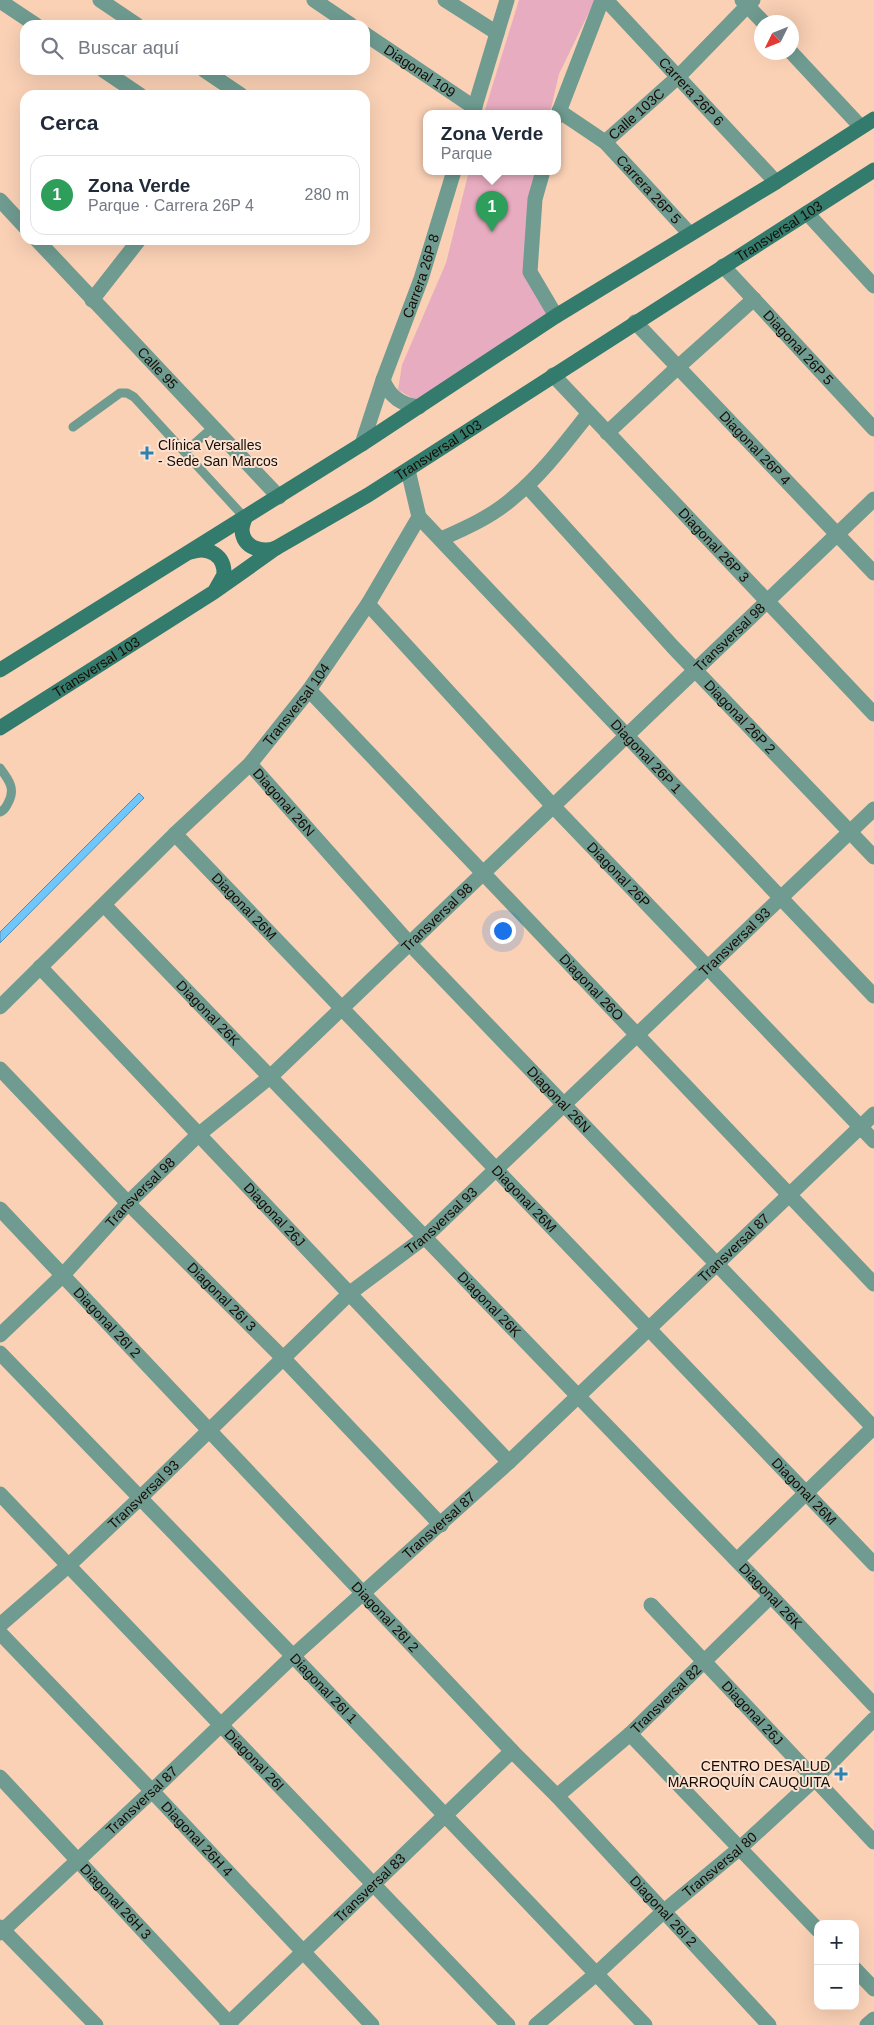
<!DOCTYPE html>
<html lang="es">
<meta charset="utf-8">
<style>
body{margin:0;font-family:Arial,sans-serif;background:#f2f2f3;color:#1f2937}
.controls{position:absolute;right:15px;bottom:15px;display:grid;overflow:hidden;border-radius:10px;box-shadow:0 5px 20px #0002}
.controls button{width:45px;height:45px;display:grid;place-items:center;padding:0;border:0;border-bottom:1px solid #e0e1e3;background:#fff;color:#1f2937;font:25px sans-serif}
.compass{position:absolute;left:754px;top:15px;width:45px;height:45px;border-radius:50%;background:#fff;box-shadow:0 5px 20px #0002;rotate:227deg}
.you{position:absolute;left:502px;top:930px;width:18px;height:18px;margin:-12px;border:4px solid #fff;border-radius:50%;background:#1a73e8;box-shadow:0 0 0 8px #1a73e833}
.badge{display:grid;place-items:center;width:32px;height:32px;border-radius:50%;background:#2b82b1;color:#fff;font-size:16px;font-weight:700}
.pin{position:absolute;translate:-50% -41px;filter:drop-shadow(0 1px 2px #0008)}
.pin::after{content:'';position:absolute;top:26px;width:18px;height:15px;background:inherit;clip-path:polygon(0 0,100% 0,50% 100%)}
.popup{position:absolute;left:423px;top:110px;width:138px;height:65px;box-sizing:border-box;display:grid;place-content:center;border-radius:10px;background:#fff;filter:drop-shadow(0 1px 4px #0005);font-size:16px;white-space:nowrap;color:#747a83}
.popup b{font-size:19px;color:#1f2937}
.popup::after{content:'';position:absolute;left:50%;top:100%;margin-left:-10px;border:10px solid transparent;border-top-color:#fff}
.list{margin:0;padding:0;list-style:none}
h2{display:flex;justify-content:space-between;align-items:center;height:65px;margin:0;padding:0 20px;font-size:21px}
h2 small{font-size:16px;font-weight:400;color:#747a83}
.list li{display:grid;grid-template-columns:32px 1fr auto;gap:15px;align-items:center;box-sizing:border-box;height:80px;margin:0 10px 10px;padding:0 10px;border:1px solid #e0e1e3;border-radius:15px}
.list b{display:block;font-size:19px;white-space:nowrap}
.list p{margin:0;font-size:16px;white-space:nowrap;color:#747a83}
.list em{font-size:16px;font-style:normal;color:#747a83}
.icon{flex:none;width:28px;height:28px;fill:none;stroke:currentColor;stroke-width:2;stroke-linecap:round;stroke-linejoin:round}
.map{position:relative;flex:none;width:874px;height:2025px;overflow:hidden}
.search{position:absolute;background:#fff;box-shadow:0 5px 20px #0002;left:20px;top:20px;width:350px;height:55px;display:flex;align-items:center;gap:12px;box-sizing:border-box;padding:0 18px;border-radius:15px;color:#747a83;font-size:19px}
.panel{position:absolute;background:#fff;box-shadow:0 5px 20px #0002;left:20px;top:90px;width:350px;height:155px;border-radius:15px}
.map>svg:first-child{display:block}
.green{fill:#e8acc0}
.water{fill:#6fc6fa;stroke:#558eb0}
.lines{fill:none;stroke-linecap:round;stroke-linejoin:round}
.lane{stroke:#6f9b90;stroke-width:9}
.street{stroke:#6f9b90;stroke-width:15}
.secondary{stroke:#337b6c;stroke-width:15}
.poi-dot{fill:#2b82b1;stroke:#fbe2d1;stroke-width:2}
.labels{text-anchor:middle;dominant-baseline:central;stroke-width:4;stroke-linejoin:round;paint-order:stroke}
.street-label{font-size:14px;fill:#180b03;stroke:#fbe2d1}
.poi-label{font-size:14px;fill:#180b03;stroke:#fbe2d1;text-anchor:start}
</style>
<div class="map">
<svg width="874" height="2025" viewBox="0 0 874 2025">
<rect width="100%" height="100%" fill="#fad1b5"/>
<g class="green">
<polygon points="519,0 595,0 559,74 550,113 484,113"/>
<polygon points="469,171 537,171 527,271 552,314 419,402 398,390 402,365 446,263"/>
</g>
<polygon class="water" points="139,793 144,798 0,943 0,932"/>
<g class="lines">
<g class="lane">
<polyline points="73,427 120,393 127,393 134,397 245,518"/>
<polyline points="185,452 213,427"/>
<path d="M 0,768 C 9,780 16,789 8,803 C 6,807 5,810 0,812"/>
</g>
<g class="street">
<polyline points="100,0 137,25"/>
<polyline points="314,0 351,25"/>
<polyline points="445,0 497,33"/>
<path id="s1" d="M 606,0 L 776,182"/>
<polyline points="742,0 763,22"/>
<polyline points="0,1 36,25"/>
<path id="s2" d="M 365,34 L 475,108"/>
<polyline points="791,52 861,127"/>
<polyline points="103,70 140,95"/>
<polyline points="204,70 241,95"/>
<path id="s3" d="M 559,111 L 605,142 L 690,234"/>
<polyline points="473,113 507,0"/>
<polyline points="557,117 602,0"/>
<path id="s4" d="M 605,142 L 679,76 L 753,0"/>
<polyline points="543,171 535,199 530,272 556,316"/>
<polyline points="0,200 25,227"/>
<polyline points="807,213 874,286"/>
<path id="s5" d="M 37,240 L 279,497"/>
<path id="s6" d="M 723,266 L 874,429"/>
<polyline points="92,300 139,240"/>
<path id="s7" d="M 635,322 L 874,573"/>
<path id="s8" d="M 553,375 L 874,714"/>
<path d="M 383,380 C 390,397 401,405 419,407"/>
<polyline points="607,433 678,367 754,299"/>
<path id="s9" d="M 362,444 L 383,380 L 421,279 L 454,171"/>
<path id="s10" d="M 527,486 L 673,647 L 874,857"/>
<path id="s11" d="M 419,517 L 874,996"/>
<path d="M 441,539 C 466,528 493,516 514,497 C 543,473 565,443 589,413"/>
<path id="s12" d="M 368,604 L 553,806 L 874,1141"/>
<path id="s13" d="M 309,690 L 874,1284"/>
<path id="s14" d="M 250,764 L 409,943 L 874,1428"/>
<path id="s15" d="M 175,834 L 874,1564"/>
<path id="s16" d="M 104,905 L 771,1596 L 874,1705"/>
<path id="s17" d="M 40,967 L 509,1462"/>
<path id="s18" d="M 0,1007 L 175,834 L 250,764 L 309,690 L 368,604 L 419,517 L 408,470"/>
<path id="s19" d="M 0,1069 L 128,1203 L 283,1358 L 441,1525"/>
<path id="s20" d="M 0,1209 L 512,1751 L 557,1796 L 769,2025"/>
<path id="s21" d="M 0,1335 L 63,1275 L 128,1203 L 198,1135 L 270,1077 L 874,499"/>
<path id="s22" d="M 0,1353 L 293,1656 L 645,2025"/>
<path id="s23" d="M 0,1494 L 508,2025"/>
<polyline points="737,1560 874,1427"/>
<path id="s24" d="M 651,1605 L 874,1842"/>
<path id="s25" d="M 0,1625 L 69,1565 L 139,1499 L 350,1293 L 425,1237 L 874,809"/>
<path id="s26" d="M 0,1633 L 152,1791 L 372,2025"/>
<polyline points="630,1734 818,1930"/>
<path id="s27" d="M 0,1777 L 231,2025"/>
<path id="s28" d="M 557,1796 L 630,1734 L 771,1596"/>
<polyline points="0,1927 96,2025"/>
<path id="s29" d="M 0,1933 L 152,1791 L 293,1656 L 509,1462 L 874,1114"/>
<polyline points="855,1969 874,1989"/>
<path id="s30" d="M 227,2025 L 512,1751"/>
<path id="s31" d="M 536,2025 L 596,1974 L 663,1912 L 740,1848 L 815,1779 L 874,1719"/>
<polyline points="867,2025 874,2019"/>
</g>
<g class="secondary">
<path d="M 245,518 C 244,521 242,526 242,530 C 243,548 262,553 276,548"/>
<path d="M 191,552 C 208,546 225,555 224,575 L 216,589"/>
<polyline points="0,670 362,444 556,316 776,182 874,119"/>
<path id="s32" d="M 0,728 L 214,592 L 276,548 L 368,495 L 874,170"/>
</g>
</g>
<g class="poi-dot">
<path d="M144.5 445.5h5v5h5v5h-5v5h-5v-5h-5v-5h5z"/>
<path d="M838.5 1766.5h5v5h5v5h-5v5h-5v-5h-5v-5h5z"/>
</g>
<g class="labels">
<g class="street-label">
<text stroke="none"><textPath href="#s2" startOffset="66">Diagonal 109</textPath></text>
<text stroke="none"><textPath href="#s1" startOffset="125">Carrera 26P 6</textPath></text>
<text stroke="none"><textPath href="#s4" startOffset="42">Calle 103C</textPath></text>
<text stroke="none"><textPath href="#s3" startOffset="120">Carrera 26P 5</textPath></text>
<text stroke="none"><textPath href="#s32" startOffset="924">Transversal 103</textPath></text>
<text stroke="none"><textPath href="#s9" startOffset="178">Carrera 26P 8</textPath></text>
<text stroke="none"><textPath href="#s6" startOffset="111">Diagonal 26P 5</textPath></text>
<text stroke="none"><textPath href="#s5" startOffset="176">Calle 95</textPath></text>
<text stroke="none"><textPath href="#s7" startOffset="174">Diagonal 26P 4</textPath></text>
<text stroke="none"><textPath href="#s32" startOffset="519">Transversal 103</textPath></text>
<text stroke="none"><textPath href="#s8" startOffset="234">Diagonal 26P 3</textPath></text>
<text stroke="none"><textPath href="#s21" startOffset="1010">Transversal 98</textPath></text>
<text stroke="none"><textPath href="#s32" startOffset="114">Transversal 103</textPath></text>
<text stroke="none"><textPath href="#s18" startOffset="424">Transversal 104</textPath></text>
<text stroke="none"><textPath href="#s10" startOffset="314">Diagonal 26P 2</textPath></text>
<text stroke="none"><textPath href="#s11" startOffset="330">Diagonal 26P 1</textPath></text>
<text stroke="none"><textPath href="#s14" startOffset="51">Diagonal 26N</textPath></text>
<text stroke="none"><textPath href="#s12" startOffset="369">Diagonal 26P</textPath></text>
<text stroke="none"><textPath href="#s15" startOffset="100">Diagonal 26M</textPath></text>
<text stroke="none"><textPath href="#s21" startOffset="605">Transversal 98</textPath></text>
<text stroke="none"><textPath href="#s25" startOffset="1004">Transversal 93</textPath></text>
<text stroke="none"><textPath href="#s13" startOffset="410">Diagonal 26O</textPath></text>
<text stroke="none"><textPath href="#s16" startOffset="150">Diagonal 26K</textPath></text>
<text stroke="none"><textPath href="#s14" startOffset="456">Diagonal 26N</textPath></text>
<text stroke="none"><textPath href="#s21" startOffset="200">Transversal 98</textPath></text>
<text stroke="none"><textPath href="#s15" startOffset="505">Diagonal 26M</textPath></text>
<text stroke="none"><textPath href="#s17" startOffset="341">Diagonal 26J</textPath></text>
<text stroke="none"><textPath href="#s25" startOffset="599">Transversal 93</textPath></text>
<text stroke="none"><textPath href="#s29" startOffset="1004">Transversal 87</textPath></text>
<text stroke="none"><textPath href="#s19" startOffset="318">Diagonal 26I 3</textPath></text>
<text stroke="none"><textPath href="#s16" startOffset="555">Diagonal 26K</textPath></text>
<text stroke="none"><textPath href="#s20" startOffset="156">Diagonal 26I 2</textPath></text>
<text stroke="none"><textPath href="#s15" startOffset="910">Diagonal 26M</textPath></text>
<text stroke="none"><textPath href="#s25" startOffset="194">Transversal 93</textPath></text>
<text stroke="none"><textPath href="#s29" startOffset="599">Transversal 87</textPath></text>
<text stroke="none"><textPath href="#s16" startOffset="960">Diagonal 26K</textPath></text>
<text stroke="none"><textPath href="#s20" startOffset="561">Diagonal 26I 2</textPath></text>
<text stroke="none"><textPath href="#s22" startOffset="466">Diagonal 26I 1</textPath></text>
<text stroke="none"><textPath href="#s28" startOffset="146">Transversal 82</textPath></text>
<text stroke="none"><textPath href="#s24" startOffset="148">Diagonal 26J</textPath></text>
<text stroke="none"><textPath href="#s23" startOffset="368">Diagonal 26I</textPath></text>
<text stroke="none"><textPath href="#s29" startOffset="194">Transversal 87</textPath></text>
<text stroke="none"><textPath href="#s26" startOffset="285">Diagonal 26H 4</textPath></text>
<text stroke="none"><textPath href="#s31" startOffset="244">Transversal 80</textPath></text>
<text stroke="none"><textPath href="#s30" startOffset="198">Transversal 83</textPath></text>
<text stroke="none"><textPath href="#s27" startOffset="170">Diagonal 26H 3</textPath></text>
<text stroke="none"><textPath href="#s20" startOffset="966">Diagonal 26I 2</textPath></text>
</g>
<g class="poi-label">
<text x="158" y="445">Clínica Versalles<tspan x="158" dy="16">- Sede San Marcos</tspan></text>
<text x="830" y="1766" text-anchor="end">CENTRO DESALUD<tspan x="830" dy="16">MARROQUÍN CAUQUITA</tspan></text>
</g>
</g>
</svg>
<div class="controls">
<button>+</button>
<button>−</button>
</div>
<svg class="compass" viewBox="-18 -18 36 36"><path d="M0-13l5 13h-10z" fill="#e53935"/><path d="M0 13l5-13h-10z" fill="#747a83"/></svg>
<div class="you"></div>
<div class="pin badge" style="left:492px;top:232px;background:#2e9e5b">1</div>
<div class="popup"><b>Zona Verde</b>Parque</div>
<div class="search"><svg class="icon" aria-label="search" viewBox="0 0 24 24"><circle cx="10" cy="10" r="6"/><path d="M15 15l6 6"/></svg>Buscar aquí</div>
<section class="panel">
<h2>Cerca<small></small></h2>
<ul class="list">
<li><span class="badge" style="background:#2e9e5b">1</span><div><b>Zona Verde</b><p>Parque · Carrera 26P 4</p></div><em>280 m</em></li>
</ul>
</section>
</div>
